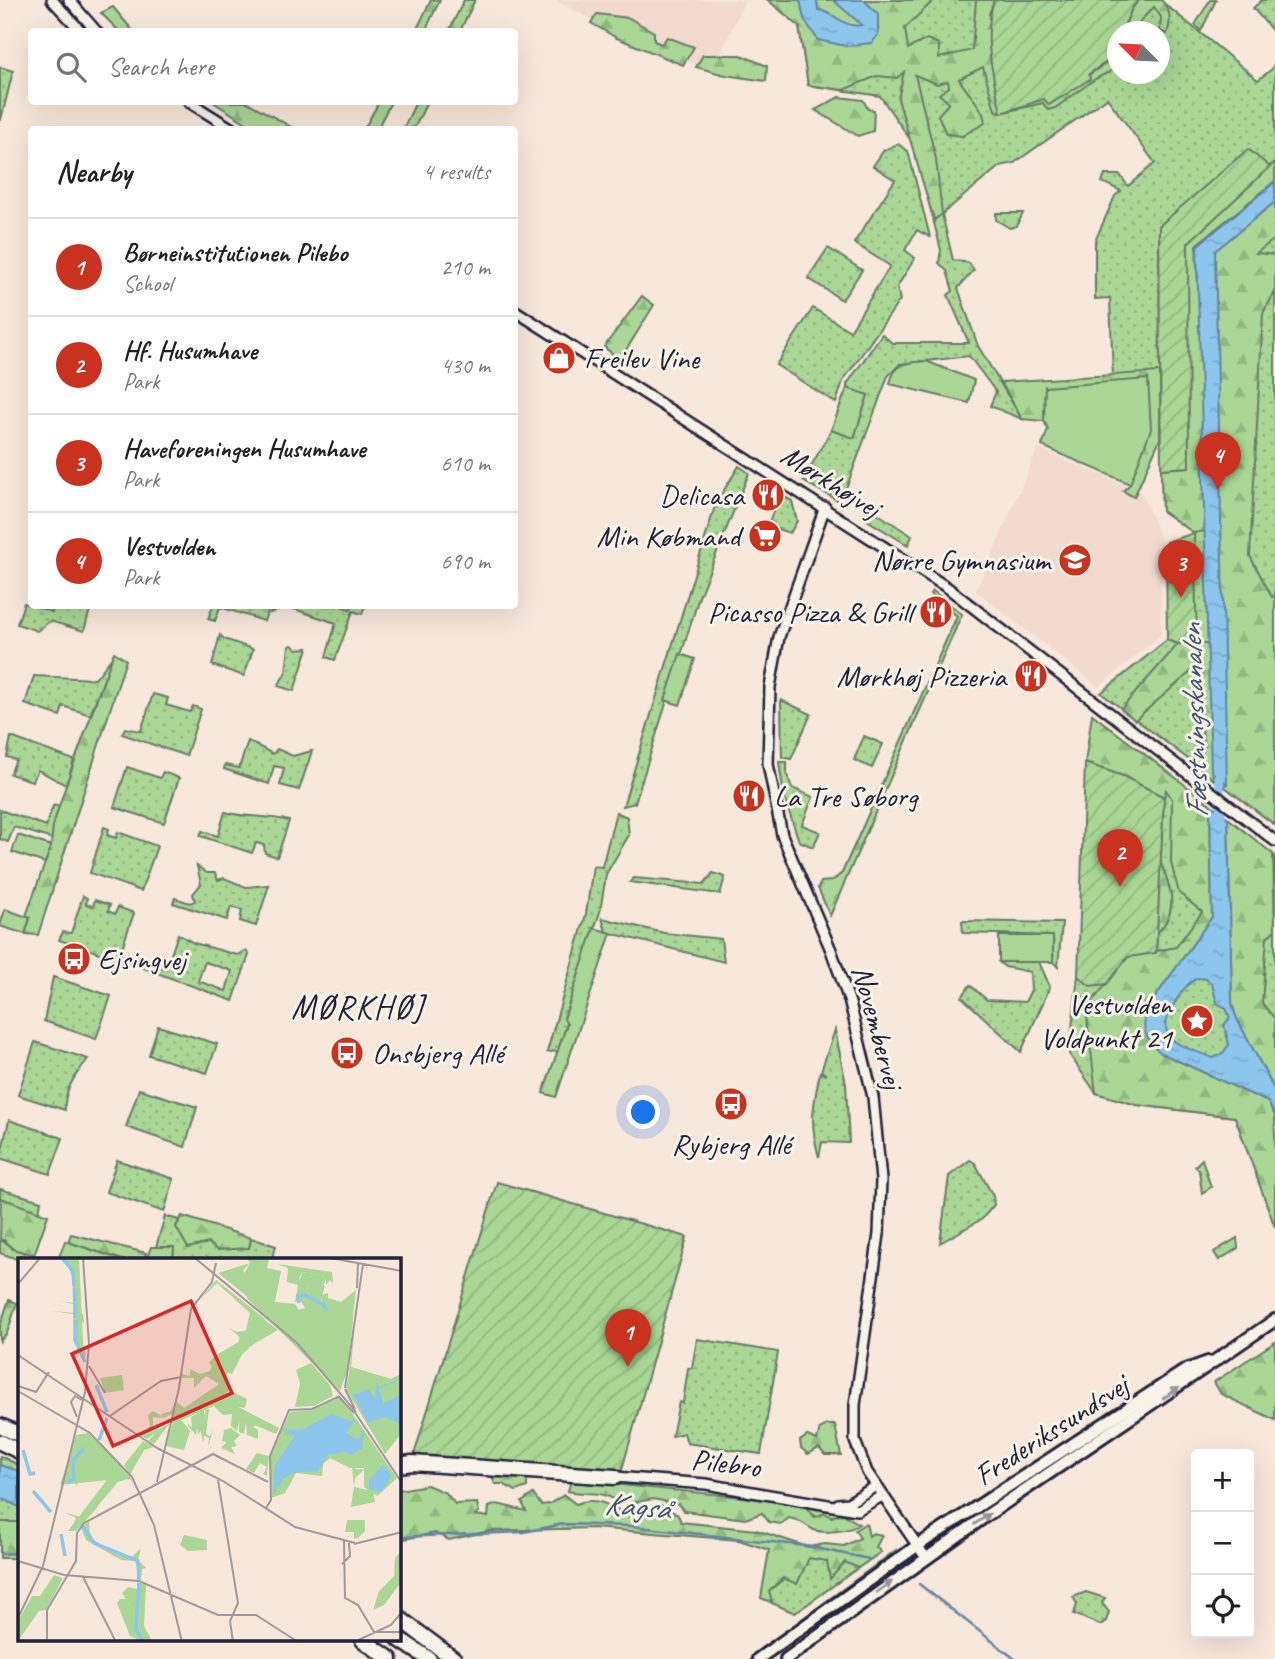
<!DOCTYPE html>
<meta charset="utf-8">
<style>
body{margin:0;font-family:Caveat,sans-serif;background:#f2f2f2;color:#222}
.controls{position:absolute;right:21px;bottom:21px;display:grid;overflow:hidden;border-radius:7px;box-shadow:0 7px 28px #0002}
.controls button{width:63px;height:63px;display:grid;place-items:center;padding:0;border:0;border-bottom:2px solid #e0e0e0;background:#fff;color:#222;font:35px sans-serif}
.compass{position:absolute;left:1107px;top:21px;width:63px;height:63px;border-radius:50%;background:#fff;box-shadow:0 7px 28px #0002;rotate:294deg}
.you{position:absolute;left:644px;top:1113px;width:24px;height:24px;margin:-18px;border:5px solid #fff;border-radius:50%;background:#1a73e8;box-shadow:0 0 0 10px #1a73e833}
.badge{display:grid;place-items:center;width:46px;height:46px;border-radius:50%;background:#c8321e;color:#fff;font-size:23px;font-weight:700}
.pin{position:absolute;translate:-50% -58px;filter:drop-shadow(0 2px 4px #0008)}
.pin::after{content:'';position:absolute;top:37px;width:24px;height:21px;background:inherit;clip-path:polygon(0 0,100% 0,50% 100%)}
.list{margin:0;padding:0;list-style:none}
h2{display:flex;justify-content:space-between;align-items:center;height:91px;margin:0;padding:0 28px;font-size:30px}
h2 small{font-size:23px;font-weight:400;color:#767676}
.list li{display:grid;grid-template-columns:46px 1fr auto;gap:21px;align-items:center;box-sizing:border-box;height:98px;padding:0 28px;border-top:2px solid #e0e0e0}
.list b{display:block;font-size:26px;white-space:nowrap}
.list p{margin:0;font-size:23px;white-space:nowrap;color:#767676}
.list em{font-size:23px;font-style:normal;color:#767676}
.icon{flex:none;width:38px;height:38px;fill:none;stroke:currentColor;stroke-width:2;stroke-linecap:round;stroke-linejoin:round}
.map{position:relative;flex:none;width:1275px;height:1659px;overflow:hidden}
.search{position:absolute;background:#fff;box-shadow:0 7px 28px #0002;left:28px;top:28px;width:490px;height:77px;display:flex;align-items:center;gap:18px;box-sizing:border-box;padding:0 24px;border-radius:7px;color:#767676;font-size:26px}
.panel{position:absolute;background:#fff;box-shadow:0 7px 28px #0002;left:28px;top:126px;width:490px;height:483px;border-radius:7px}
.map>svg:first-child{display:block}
.built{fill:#f3dace}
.grass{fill:url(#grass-dots);stroke:#667c68;stroke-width:2;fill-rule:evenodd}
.forest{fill:url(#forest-firs);stroke:#667c68;stroke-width:2}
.garden{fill:url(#garden-furrows);stroke:#667c68;stroke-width:2}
.pitch{fill:#aad795;stroke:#667c68;stroke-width:2}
.water{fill:url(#water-ripples);stroke:#6284a5;stroke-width:2;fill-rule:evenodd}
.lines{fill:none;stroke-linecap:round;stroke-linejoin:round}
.stream{stroke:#6284a5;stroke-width:2.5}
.canal{stroke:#8dc6ec;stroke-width:9}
.tertiary-casing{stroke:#22223b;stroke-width:14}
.secondary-casing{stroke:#22223b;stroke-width:16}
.motorway-casing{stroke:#22223b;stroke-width:19}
.tertiary{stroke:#f7f3e8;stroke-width:9}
.secondary{stroke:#f7f3e8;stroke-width:10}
.motorway{stroke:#f7f3e8;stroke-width:14}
.oneway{fill:#97959a}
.labels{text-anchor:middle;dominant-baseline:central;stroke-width:6;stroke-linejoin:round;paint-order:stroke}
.poi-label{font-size:30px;fill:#22223b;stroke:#f7f3e8;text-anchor:end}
.street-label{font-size:30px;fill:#22223b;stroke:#f7f3e8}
.water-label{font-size:32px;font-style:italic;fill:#425370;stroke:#f7f3e8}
.quarter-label{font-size:33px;letter-spacing:2px;fill:#22223b;stroke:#f7f3e8}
.inset-river{fill:none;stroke:#8dc6ec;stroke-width:3.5}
.inset-road{fill:none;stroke:#a2989b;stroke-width:2}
.view{fill:#d62828;fill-opacity:0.15;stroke:#d62828;stroke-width:3.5}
.inset-edge{fill:none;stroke:#22223b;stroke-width:3.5}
</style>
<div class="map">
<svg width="1275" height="1659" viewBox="0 0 1275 1659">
<defs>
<pattern id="grass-dots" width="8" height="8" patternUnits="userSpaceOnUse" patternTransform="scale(1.75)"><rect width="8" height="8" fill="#aad795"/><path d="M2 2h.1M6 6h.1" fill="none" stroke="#92b881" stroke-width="1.8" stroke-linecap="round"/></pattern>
<pattern id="forest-firs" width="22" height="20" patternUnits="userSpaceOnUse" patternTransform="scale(1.75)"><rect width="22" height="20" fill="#aad795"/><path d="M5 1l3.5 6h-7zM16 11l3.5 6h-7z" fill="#92b881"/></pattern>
<pattern id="garden-furrows" width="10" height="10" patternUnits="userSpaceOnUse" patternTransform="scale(1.75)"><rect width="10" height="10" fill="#aad795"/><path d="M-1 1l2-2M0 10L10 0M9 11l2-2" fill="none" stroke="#92b881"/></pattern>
<pattern id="water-ripples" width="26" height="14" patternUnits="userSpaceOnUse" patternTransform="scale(1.75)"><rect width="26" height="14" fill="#8dc6ec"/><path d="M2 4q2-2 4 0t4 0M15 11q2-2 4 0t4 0" fill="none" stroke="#79aacb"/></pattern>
</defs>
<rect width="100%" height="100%" fill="#f8e7db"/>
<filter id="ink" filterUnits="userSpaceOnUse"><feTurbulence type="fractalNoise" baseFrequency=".0143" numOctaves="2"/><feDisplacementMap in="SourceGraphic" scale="14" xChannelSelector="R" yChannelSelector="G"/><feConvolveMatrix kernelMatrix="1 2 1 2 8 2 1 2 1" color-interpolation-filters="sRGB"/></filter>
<g filter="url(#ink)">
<g class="built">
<polygon points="554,0 745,0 713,70 646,47"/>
<polygon points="1038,448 1142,493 1161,540 1161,635 1099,687 976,591"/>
</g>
<g class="grass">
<polygon points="768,0 994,0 989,14 1117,60 1118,74 1160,74 1160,32 1134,31 1135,22 1153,4 1166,5 1258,80 1272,69 1275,61 1275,825 1101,693 1167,640 1178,644 1193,556 1194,533 1162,511 1161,469 1188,467 1188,242 1269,167 1159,226 1160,372 1113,377 1110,298 1095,299 1095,241 1115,196 1121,191 1102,182 1105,175 1120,175 1128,186 1155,163 1107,98 1014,163 1000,166 942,214 953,260 969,263 974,270 958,288 978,346 1022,419 990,406 996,392 969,356 900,364 888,376 841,502 803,481 831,430 854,438 868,395 847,388 847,384 882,334 892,343 969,343 948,295 953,291 947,271 939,263 941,250 914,145 880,96 808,85 799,26"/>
<polygon points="1210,0 1216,0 1201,31 1195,25"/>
<polygon points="1262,0 1275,0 1275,34 1253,8"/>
<polygon points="0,67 13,71 1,120 0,120"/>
<polygon points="898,144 908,151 930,237 917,230 905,250 915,258 897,287 900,300 843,381 836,403 776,365 813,308 850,331 890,266 854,243 895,180 873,166 884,150"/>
<polygon points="996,213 1023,213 1017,226 1010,228 996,220"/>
<polygon points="828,248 862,270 842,300 808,278"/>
<polygon points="739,466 749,473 700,594 635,803 623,806 716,503"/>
<polygon points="779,494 792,501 797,521 790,533 768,526"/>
<polygon points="872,510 912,536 908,545 862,517"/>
<polygon points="24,603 52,612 55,606 91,606 84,631 50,621 37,631 17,624"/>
<polygon points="213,606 270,606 264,621 220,607 215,621 208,619"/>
<polygon points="274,606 341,606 350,609 352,606 365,606 362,614 353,611 335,660 326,657 336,623 288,607 270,613"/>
<polygon points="220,635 224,639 253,649 244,676 212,665"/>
<polygon points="292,645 297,649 308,648 294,691 278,686 286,672 289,646"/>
<polygon points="113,656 90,715 63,706 60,716 25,704 34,676 95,679"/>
<polygon points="153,694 168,698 166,705 190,712 193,706 201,709 186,756 122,734 125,728 141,731"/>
<polygon points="781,700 811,714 791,759 782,757"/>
<polygon points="864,736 883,744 872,768 854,760"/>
<polygon points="11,737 74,760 66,785 38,770 32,781 10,774 16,760 7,757"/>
<polygon points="248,741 273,754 277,749 293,756 312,751 299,790 280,785 284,768 274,766 269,784 224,769 225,765 239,768"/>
<polygon points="779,762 787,762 787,774 792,788 813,797 802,825 820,832 813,847 799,841 784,797"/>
<polygon points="127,767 160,778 163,772 179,778 164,823 114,807"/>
<polygon points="1169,775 1275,856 1275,1227 1235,1117 1137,1105 1096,1093 1069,1054 1078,976 1107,984 1128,957 1156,953 1164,797"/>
<polygon points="59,805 52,839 14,827 8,842 0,839 0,810 46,826 53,806"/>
<path d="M 225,812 C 247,819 265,814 289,821 L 277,857 L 265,853 L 264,845 L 256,843 L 252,853 L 200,836 L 202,831 L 218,836 Z"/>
<polygon points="616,812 627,817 629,835 606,874 600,912 564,1018 567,1024 558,1051 547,1052 586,914 593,866 602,867"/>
<polygon points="104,827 109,829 107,835 116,838 118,832 157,846 141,891 90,873"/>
<polygon points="197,866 207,873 215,873 218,880 224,878 246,887 269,885 256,926 240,921 242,910 231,907 227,920 173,903 175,898 190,903 195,901 193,894 201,884"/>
<polygon points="713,873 725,877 720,894 630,882 634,878 704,884"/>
<polygon points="83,896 87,898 86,904 93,906 95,900 110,905 108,911 115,914 118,907 134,913 118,959 59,940 63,932 71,933"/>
<polygon points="602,918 664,933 721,939 724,962 606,932"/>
<polygon points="962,921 1062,923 1058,967 1053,962 1052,936 963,933"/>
<path d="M 178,934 L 194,943 L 237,955 L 246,951 L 249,955 L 233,1001 L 141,967 L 142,962 L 166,969 ZM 205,962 L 232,971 L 226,991 L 198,981 Z"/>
<polygon points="999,962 1039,962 1050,987 1021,1052 962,997 970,985 987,1000 1025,1002 1031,990 1030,972 1005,967"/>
<polygon points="53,977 111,996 96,1039 44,1021"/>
<polygon points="158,1026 217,1044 207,1073 149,1055"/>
<path d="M 835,1030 L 846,1084 L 849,1143 L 822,1142 L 819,1157 C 809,1121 813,1108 820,1072 L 827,1075 L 821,1071 Z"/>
<path d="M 35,1042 L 88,1059 C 76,1074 63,1091 65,1110 L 18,1095 Z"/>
<polygon points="139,1089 197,1107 185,1147 126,1127"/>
<polygon points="9,1120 63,1138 50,1174 0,1158"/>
<polygon points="1202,1159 1211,1187 1202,1193 1199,1170 1195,1166"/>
<polygon points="117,1160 174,1179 164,1212 106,1192"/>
<polygon points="970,1160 975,1163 993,1196 994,1205 982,1219 940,1243 949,1176"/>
<polygon points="0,1189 41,1201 39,1212 0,1200"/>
<polygon points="165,1216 179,1220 176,1227 208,1243 249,1248 251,1238 276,1246 271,1260 173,1260 174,1247 156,1247"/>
<polygon points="1237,1238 1238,1248 1219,1260 1214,1252"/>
<polygon points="0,1240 25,1252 20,1260 0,1253"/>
<polygon points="697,1339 778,1352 761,1454 687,1443 684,1433 672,1436 679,1402 683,1403 688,1368 692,1368"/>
<polygon points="0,1456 19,1465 19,1558 0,1558"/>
<polygon points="802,1503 862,1514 815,1517"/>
<polygon points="896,1550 896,1552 802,1619"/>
<polygon points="809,1558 845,1562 858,1568 795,1613 772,1603 769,1591"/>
<polygon points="876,1581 812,1633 810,1631"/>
<polygon points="1086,1592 1105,1598 1102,1603 1109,1612 1106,1621 1100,1625 1074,1614 1077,1604 1073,1597"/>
</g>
<g class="forest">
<polygon points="431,0 440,0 425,31 416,31"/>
<polygon points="464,0 475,0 460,31 449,31"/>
<path d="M 768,0 L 934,0 L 905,28 L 908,49 L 927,39 L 939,44 L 939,58 L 972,50 L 976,0 L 994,0 L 989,14 L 1089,75 L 1117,55 L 1117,68 L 1095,79 L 1055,108 L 1048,110 L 1043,103 L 1001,113 L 995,110 L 983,67 L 959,79 C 967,94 984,106 985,123 L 962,136 L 946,134 L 938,115 L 949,103 L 939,94 L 949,87 L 948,81 L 937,84 L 915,75 L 936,159 L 942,214 L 934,220 L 898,99 L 904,72 L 897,78 L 877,76 L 843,90 L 808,85 L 799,26 Z"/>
<path d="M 1139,0 L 1161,0 C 1171,9 1171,22 1167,34 L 1160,31 L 1161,17 L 1154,7 L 1141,20 L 1136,31 L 1122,32 L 1132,8 Z"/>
<polygon points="113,7 133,31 119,31 101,13"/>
<polygon points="597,14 629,18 654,32 654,41 662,44 667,37 694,47 683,65 617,38 591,23"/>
<polygon points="703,55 741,55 767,66 766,81 725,75 696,67"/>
<polygon points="839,97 863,100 868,109 874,110 873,131 858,136 815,110"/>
<polygon points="213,102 247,102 295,129 256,129"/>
<polygon points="379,102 391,102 377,129 364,129"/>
<polygon points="416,102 427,102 414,129 403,129"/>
<polygon points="1275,162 1275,181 1196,245 1211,530 1194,533 1162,511 1161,469 1188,467 1188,242"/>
<polygon points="1275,200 1275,239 1256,253 1275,255 1275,292 1263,313 1250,556 1272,597 1275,595 1275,825 1225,787 1213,250"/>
<polygon points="642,296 654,305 620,360 604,347"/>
<polygon points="1160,372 1160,439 1134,497 1123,491 1130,484 1045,387 1044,421 1022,419 1001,382"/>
<polygon points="933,591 962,614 830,916 818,888 821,882 832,881 842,873 957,616 931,594"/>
<polygon points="1197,642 1209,645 1213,779 1203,771 1201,663 1135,720 1121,709 1178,644"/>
<polygon points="114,652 126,660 38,935 25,934 30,918 26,916 51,846 53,825 65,788"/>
<polygon points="1092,714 1210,804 1212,917 1149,1006 1161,1053 1268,1102 1275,1116 1275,1227 1235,1117 1137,1105 1096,1093 1086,1009 1128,957 1176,947 1202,912 1179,893 1171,863 1172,799 1166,790 1164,797 1123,776 1085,763"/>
<polygon points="1228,818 1273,854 1275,930 1267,937 1262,1003 1275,1019 1275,1091 1236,1017 1232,1003"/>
<path d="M 1160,861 C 1171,887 1180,911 1157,933 Z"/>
<polygon points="1,1198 48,1215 34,1255 13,1249 4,1240 0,1240"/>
<polygon points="182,1216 251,1238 249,1248 217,1250 208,1243 188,1248 176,1227"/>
<polygon points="71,1234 146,1253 144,1260 122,1260 68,1242"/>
<polygon points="151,1247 174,1247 173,1260 146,1260"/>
<polygon points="9,1300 17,1303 7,1333 0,1341 0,1326"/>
<polygon points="1275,1342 1275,1420 1221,1394 1214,1382"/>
<polygon points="827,1425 835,1425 841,1455 825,1455 819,1448 808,1454 801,1448 800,1441 807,1436 817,1440 820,1429"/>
<polygon points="490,1473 527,1477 527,1487 516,1491 503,1484 495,1484"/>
<path d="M 571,1480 L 802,1503 L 815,1517 L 825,1513 L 831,1517 L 843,1514 L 859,1524 C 851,1531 824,1534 814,1530 C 804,1525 801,1520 789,1518 L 781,1524 L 769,1522 L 762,1513 L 745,1519 L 684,1511 L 678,1504 L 653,1499 L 632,1503 L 620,1496 L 614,1499 C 595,1490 584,1495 568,1491 Z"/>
<path d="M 427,1485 L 446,1493 L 455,1504 L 477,1503 L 479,1512 L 476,1515 L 488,1517 L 489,1507 L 497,1504 L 526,1511 L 522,1502 L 533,1494 L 541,1505 L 549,1504 L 564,1495 L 576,1504 C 594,1496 608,1505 625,1513 L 630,1508 L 658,1513 L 661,1505 L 678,1515 L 681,1522 L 756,1530 L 808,1547 L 825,1544 L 844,1546 L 860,1538 L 855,1530 L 866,1523 L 869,1536 L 873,1533 L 882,1535 L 876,1547 L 881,1552 L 858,1568 L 845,1562 L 830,1579 L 827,1561 L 809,1558 L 797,1584 L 783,1578 L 769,1591 L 772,1603 L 761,1598 L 769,1550 L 739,1540 L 593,1528 L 489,1531 L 449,1540 L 435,1533 L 399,1540 L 399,1490 Z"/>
<rect x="0" y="1522" width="19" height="36"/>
</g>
<g class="garden">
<path d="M 994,0 L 1139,0 L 1132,8 L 1122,31 L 1118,32 L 1117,55 L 1089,74 L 1090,79 L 1049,105 L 1044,99 L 1001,113 C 993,75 982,38 994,0 Z"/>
<polygon points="1248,149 1270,167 1188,243 1189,467 1161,469 1159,226"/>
<polygon points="1194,533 1197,642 1178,644 1167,640 1166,542"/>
<polygon points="1085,763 1123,776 1164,797 1156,953 1128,957 1107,984 1090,986 1078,976"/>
<polygon points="497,1182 687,1237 621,1473 414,1455"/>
</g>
<g class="pitch">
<path d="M 926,361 L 974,380 L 969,403 L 890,384 C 894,362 906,363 926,361 Z"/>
<polygon points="1148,379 1151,429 1130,484 1042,446 1048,429 1044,421 1045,387"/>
<polygon points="847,388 868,395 854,438 831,430"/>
<polygon points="680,654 695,659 680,705 665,700"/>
<polygon points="18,835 51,846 45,863 12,852"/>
<polygon points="5,909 30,918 25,934 0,926"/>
<polygon points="594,928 611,933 556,1097 543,1093 567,1024 564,1019"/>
<rect x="999" y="936" width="54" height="26"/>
<polygon points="65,1241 122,1260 58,1260"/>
</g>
<g class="water">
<path d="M 800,0 L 817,0 L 818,10 C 835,12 844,29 862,25 L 833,0 L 864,0 L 878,14 L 878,35 L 872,43 L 846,46 L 818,40 L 804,19 Z"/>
<polygon points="1275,182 1275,202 1215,251 1227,784 1211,771 1197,250 1198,245"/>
<path d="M 1210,804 L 1228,818 L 1232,1003 L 1236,1017 L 1275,1091 L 1275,1116 L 1268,1102 L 1161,1053 C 1144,1039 1140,1026 1149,1006 L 1212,917 ZM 1198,978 L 1206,979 L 1212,984 L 1217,1003 L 1226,1008 L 1230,1018 L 1224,1025 L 1229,1045 L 1221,1055 L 1213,1058 C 1181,1045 1149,1041 1176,1001 C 1182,991 1187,983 1198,978 Z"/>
<polygon points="0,1465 19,1471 19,1507 0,1498"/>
</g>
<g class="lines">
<g class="stream">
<polyline points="399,1537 524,1532 563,1524 630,1526 806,1546 869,1559"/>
<polyline points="0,1554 19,1553"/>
<polyline points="919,1584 1015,1659"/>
</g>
<polyline class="canal" points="1219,768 1221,824"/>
<defs>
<g id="tertiary">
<polyline points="52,0 82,32"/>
<polyline points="69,0 97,32"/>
<polyline points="189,102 234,130"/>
<polyline points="514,310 948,588 1275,841"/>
<polyline points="825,507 779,637 770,687 768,764 782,835 831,950 850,1003 873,1097 881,1180 879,1234 855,1405 855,1441 867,1472 926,1558"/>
<polyline points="615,1477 706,1484 857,1510 882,1496"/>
<polyline points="838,1504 848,1503 876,1486"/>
</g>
<g id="secondary">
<polyline points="758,1659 917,1546 1186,1370 1208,1362"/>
<polyline points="786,1659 983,1518 1275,1320"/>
</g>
<g id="motorway">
<polyline points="0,1426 19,1434"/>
<polyline points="0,1442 19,1451"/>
<polyline points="399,1465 412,1463 615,1477"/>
<polyline points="399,1618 454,1659"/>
<polyline points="399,1639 429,1659"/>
<polyline points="363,1640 390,1659"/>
</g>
</defs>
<use href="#tertiary" class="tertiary-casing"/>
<use href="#secondary" class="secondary-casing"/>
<use href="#motorway" class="motorway-casing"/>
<use href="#tertiary" class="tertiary"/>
<use href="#secondary" class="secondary"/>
<use href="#motorway" class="motorway"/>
</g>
<defs><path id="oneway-solid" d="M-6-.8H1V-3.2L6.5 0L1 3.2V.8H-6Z" transform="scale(1.75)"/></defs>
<g class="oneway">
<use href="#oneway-solid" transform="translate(1171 1393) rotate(-34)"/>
<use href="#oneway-solid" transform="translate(982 1519) rotate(-34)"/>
<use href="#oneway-solid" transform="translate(884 1587) rotate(-35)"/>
</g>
</g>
<defs>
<symbol id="shop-disc" viewBox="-11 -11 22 22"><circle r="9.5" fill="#c8321e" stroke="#f7f3e8"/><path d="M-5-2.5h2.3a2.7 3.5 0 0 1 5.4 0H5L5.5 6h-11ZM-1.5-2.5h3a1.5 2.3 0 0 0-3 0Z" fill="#fff"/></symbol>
<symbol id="restaurant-disc" viewBox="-11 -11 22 22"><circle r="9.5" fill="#c8321e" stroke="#f7f3e8"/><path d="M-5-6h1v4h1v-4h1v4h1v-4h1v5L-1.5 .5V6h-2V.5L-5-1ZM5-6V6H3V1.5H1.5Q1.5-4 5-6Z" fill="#fff"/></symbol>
<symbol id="supermarket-disc" viewBox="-11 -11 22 22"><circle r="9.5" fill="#c8321e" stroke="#f7f3e8"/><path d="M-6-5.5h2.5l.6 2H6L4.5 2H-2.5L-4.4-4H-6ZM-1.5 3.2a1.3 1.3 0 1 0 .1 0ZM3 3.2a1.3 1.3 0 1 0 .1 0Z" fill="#fff"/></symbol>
<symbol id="school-disc" viewBox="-11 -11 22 22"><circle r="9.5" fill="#c8321e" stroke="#f7f3e8"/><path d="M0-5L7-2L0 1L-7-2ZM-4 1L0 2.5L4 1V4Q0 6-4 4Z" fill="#fff"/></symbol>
<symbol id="bus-disc" viewBox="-11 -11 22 22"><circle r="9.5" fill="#c8321e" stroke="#f7f3e8"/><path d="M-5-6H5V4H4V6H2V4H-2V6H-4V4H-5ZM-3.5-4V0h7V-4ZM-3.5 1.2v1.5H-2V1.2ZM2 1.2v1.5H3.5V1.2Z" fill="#fff"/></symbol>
<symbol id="sight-disc" viewBox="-11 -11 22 22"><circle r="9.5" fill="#c8321e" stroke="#f7f3e8"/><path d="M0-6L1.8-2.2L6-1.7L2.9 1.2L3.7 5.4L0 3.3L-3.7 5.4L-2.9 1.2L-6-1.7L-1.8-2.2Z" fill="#fff"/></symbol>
</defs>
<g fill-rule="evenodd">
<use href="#shop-disc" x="540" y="339" width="38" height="38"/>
<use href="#restaurant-disc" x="749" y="476" width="38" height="38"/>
<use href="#supermarket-disc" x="746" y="517" width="38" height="38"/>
<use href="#school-disc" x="1056" y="541" width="38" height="38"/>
<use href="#restaurant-disc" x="917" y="593" width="38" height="38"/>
<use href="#restaurant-disc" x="1012" y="657" width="38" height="38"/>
<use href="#restaurant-disc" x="730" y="777" width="38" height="38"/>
<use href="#bus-disc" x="55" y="940" width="38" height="38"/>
<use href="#sight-disc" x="1178" y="1002" width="38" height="38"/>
<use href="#bus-disc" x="328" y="1034" width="38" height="38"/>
<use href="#bus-disc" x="712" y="1085" width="38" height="38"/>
</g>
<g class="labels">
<g class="poi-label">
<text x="584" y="358" text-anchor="start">Freilev Vine</text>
<text x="744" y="495">Delicasa</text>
<text x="740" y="536">Min Købmand</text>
<text x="1050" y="560">Nørre Gymnasium</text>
<text x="912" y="612">Picasso Pizza &amp; Grill</text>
<text x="1006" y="676">Mørkhøj Pizzeria</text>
<text x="774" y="796" text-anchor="start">La Tre Søborg</text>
<text x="98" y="959" text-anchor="start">Ejsingvej</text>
<text x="1172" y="1004">Vestvolden<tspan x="1172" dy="34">Voldpunkt 21</tspan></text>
<text x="372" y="1053" text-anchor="start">Onsbjerg Allé</text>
<text x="731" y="1144" text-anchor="middle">Rybjerg Allé</text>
</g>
<g class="street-label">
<text transform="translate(831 481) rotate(32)">Mørkhøjvej</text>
<text transform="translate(878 1027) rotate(75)">Novembervej</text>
<text transform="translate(1051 1430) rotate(-33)">Frederikssundsvej</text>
<text transform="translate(726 1463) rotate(7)">Pilebro</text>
</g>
<g class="water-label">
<text transform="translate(1194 721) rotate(-92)">Fæstningskanalen</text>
<text transform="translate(637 1506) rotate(5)">Kagså</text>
</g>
<g class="quarter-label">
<text x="358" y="1007">MØRKHØJ</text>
</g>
</g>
<g transform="translate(18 1258)">
<rect width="383" height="383" fill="#f8e7db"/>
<path d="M 42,0 L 61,0 L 66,104 L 56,84 L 55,46 L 43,43 L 55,45 L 54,13 ZM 229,0 L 251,1 L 249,10 L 263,13 L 257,44 L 277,46 L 281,52 L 287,50 L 283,43 L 277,44 L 280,27 L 269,24 L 270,10 L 259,6 L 314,14 L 315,25 L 312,22 L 308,27 L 308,18 L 284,14 L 281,20 L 290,27 L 289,33 L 307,27 L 303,43 L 335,59 L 329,114 L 322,133 L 229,40 L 223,22 L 232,5 ZM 234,52 L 260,72 L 227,91 L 214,116 L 210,114 L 208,125 L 212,130 L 208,136 L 213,133 L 229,141 L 227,150 L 220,149 L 261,170 L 258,176 L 239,167 L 235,169 L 240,172 L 240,181 L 229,177 L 228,164 L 226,176 L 221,174 L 221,163 L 219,173 L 213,168 L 214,156 L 205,157 L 196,148 L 154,166 L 159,144 L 166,150 L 201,126 L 188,118 L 176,130 L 176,120 L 164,120 L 164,116 L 172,118 L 172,111 L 182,116 L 192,113 L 197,98 L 224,82 L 217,74 L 233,72 ZM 332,109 L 373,121 L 383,116 L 383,176 L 367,196 L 328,131 ZM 323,139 L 379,220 L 359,238 L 346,229 L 346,210 L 332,210 L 312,200 L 305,206 L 304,218 L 278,215 L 267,235 L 253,240 L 253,197 L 272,154 L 294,152 ZM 191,151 L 188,176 L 192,178 L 195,172 L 191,186 L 190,187 L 191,180 L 186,178 L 185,185 L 183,173 L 180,176 L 179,170 L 178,177 L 170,168 L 170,166 L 174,170 L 173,159 L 186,152 L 188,164 L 187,152 ZM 213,170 L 222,177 L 216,183 L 219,188 L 213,189 L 217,196 L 203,190 L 209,184 L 204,183 L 206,172 ZM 102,205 L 113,220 L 100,224 L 58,273 L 50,273 ZM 71,263 L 72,279 L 86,289 L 114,299 L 123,290 L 120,302 L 128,310 L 124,311 L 123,322 L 117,303 L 103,302 L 68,282 L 63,270 ZM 384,292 L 383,324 L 366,347 L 355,352 L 361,333 L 376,318 L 377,300 ZM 36,317 L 45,320 L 28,352 L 21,353 L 0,383 L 0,363 L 14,338 L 22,338 ZM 119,324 L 128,327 L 126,368 L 134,383 L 123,383 L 119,358 L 104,335 L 110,329 L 119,331 Z" fill="#aad795"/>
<path d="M 59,0 L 63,43 L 59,43 L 57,55 L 65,56 L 66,66 L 63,62 L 59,68 L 68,95 L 66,104 L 56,84 L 55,56 L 34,53 L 56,55 L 59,31 L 48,2 ZM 232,5 L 225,12 L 233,27 L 241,30 L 236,44 L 200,15 ZM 198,22 L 247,61 L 244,72 L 242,58 L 233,59 L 236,74 L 226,77 L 233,80 L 244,75 L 238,83 L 244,79 L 223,97 L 221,94 L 218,103 L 212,103 L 213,108 L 218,106 L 214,116 L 210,114 L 202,124 L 211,125 L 209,128 L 199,122 L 199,115 L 194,117 L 197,112 L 187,117 L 196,110 L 191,105 L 197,98 L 219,85 L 231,90 L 234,86 L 232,82 L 220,85 L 222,79 L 211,70 L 223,76 L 228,72 L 232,55 L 199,25 L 183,41 ZM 338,32 L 335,59 L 330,59 L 335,64 L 328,120 L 325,104 L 313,97 L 300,96 L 304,103 L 303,97 L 315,103 L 312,109 L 320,125 L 277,80 L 290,84 L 295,76 L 296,91 L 325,85 L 327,90 L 321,89 L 318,96 L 327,102 L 331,78 L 314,72 L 328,58 L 304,44 L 303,37 L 310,35 L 310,40 L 323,44 ZM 339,41 L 333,109 L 373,121 L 383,116 L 383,120 L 361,129 L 353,121 L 355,136 L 341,133 L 335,138 L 336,145 L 328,131 L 333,131 L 330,124 ZM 194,136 L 261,170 L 194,137 L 186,141 L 194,138 L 260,172 L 252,172 L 258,176 L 222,161 L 196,142 L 173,151 L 176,155 L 154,166 L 156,154 L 163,151 L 158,146 L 165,151 ZM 320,141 L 331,153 L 325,154 L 327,150 L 319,148 L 319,143 L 314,153 L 336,161 L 332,163 L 308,152 L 300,157 L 298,164 L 289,162 ZM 157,144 L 154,156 L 146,160 L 135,159 L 135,170 L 154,158 L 141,166 L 140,172 L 152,165 L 136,186 L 130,183 L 139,174 L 129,181 L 122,177 L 132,168 L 130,157 L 135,153 L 146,159 L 143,156 L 153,153 ZM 286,159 L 284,170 L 291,165 L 289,169 L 270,175 L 264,173 L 272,177 L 277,177 L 266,197 L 274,181 L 261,177 L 264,169 L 274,173 L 276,166 L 282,166 L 275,160 ZM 78,181 L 104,208 L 74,247 L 72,248 L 78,247 L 85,235 L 98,218 L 102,218 L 105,209 L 114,223 L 120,233 L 112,221 L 98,219 L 78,251 L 59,272 L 53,272 L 58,260 L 46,254 L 62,259 L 89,223 L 66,212 L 59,227 L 55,224 ZM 125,183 L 136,189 L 126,192 L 112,217 L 106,207 ZM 344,191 L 337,211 L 354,212 L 356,217 L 349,229 L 346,212 L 337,220 L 336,229 L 333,200 L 326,205 L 312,200 L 305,205 L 303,210 L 298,215 L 310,197 L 328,194 L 334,197 Z" fill="#aad795"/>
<path d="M 383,121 L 383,137 L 367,145 L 363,141 L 363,145 L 354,146 L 346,135 L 352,133 L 356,143 L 359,144 L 362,130 ZM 70,175 L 102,205 L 90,222 L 42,227 L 58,177 Z" fill="#aad795"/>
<path d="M 329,262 L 347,262 L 347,273 L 340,280 L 336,281 L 336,274 L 327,274 Z" fill="#aad795"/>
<path d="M 104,117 L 106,132 L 87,135 L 82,120 ZM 162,161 L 172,173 L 166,192 L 148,188 L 154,166 ZM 239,195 L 251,198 L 249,218 L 245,216 L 249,209 L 242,205 L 236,215 L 228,211 ZM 336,229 L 355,233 L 357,244 L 333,249 Z" fill="#aad795"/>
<path d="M 284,14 L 309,18 L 302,36 L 289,34 L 290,27 L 281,26 ZM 293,105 L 312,127 L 315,138 L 296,148 L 277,149 L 282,126 L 278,112 ZM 166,277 L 189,282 L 189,292 L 170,293 L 162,287 ZM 102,341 L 108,341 L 119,358 L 123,383 L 112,378 L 99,345 Z" fill="#aad795"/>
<path d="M 383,120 L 379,123 L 361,131 L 365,145 L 383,137 L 383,166 L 366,159 L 350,165 L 335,137 L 351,131 L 357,141 L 359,124 L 361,129 ZM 314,156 L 332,163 L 338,161 L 345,171 L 337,162 L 328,175 L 340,182 L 346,172 L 344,191 L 333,197 L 328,194 L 310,197 L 300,213 L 275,215 L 265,221 L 255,237 L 257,207 L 277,177 L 270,177 L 264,172 L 285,171 ZM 365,207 L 373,217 L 370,224 L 363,234 L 351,231 L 351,222 Z" fill="#8dc6ec"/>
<path class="inset-river" d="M 44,0 L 55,13 L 56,28M 57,30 L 57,60M 281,45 L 280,38 L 287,37 L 306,47 L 309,53M 58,62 L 57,82 L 67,104M 78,127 L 89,154M 81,182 L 89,160M 5,192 L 12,216 L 17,215M 49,224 L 56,221 L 55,203 L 66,190M 15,233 L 33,254M 65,268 L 76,285 L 120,303 L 121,322M 43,276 L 47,298M 121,325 L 118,371 L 125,384"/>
<path class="inset-road" d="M 177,0 L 279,85 L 338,154M 312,0 L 384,13M 0,26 L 22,0M 339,30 L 340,6M 0,97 L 142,192M 71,108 L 87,135M 0,128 L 18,134 L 31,114M 327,130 L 345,6M 327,131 L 337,151M 0,133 L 72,175 L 114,219 L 136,267 L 164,384M 320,138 L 336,155M 336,153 L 384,225M 92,158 L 143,123 L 163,119M 59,159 L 53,144 L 57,138 L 64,142M 139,190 L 205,223 L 277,269 L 337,285M 200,222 L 220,345 L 212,363M 139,224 L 161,130 L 173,51 L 194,24 L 198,5M 248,250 L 253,242 L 252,198 L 271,152 L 294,151 L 320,139M 326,283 L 327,340 L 340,347 L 356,374 L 384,374M 336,286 L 384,274M 0,303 L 46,317 L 121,323 L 200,357 L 238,357 L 280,384M 324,306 L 332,298 L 331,285M 65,319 L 98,384M 0,360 L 25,308 L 67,134 L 71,86 L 65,0M 212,363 L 215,384M 29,384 L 29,352 L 58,303 L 59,275 L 66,265 L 195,196 L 250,224M 336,384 L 373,367 L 384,354"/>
<path class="view" d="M 173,43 L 214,135 L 95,188 L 54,96 Z"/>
<rect width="383" height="383" class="inset-edge"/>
</g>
</svg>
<div class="controls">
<button>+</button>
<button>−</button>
<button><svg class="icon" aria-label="locate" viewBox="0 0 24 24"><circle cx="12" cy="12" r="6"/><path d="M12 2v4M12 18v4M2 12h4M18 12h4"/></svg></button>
</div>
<svg class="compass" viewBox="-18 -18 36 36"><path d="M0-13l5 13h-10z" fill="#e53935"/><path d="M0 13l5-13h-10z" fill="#767676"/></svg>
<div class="you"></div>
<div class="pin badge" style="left:628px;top:1367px">1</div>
<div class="pin badge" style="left:1120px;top:887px">2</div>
<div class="pin badge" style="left:1181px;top:598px">3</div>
<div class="pin badge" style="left:1218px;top:490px">4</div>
<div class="search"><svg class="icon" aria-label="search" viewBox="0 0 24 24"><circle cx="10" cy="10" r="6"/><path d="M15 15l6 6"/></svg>Search here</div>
<section class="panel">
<h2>Nearby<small>4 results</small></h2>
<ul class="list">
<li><span class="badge">1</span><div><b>Børneinstitutionen Pilebo</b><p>School</p></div><em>210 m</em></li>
<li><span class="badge">2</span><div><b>Hf. Husumhave</b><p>Park</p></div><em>430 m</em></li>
<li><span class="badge">3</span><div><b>Haveforeningen Husumhave</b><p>Park</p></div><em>610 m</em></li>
<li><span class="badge">4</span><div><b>Vestvolden</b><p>Park</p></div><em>690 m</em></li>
</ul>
</section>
</div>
